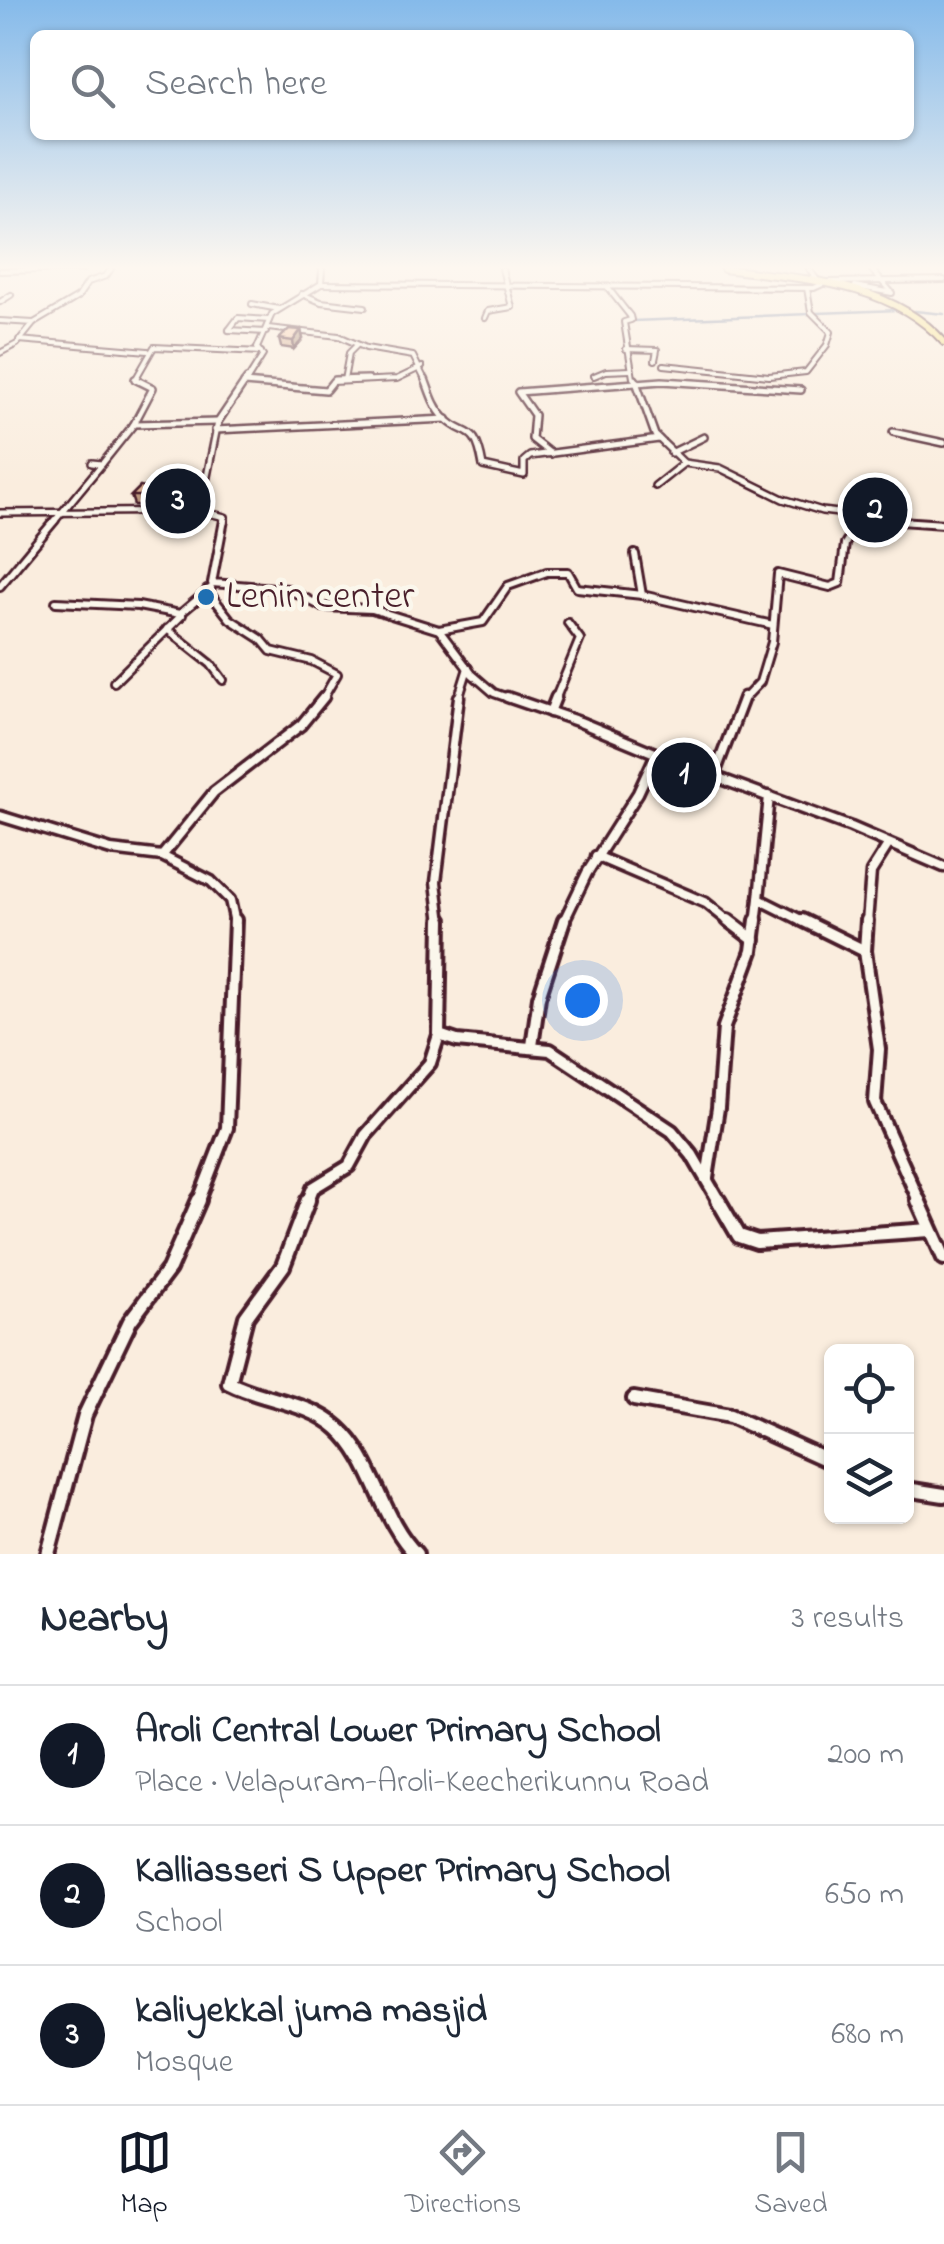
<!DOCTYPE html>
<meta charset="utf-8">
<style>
body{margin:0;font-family:"Indie Flower",sans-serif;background:#f6f6f7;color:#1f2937}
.controls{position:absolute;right:30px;bottom:30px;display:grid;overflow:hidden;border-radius:15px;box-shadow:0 2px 8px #0004}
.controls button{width:90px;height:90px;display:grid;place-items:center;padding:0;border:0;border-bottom:2px solid #e0e1e3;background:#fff;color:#1f2937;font:50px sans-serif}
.you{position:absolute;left:582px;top:1000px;width:35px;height:35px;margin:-25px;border:8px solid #fff;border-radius:50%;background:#1a73e8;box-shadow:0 0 0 15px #1a73e833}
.badge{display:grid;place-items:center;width:65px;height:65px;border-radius:50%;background:#111827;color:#fff;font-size:32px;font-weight:700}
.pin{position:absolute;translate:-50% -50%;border:5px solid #fff;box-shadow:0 2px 10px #0006}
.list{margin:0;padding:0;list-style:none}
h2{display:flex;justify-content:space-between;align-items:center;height:130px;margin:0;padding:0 40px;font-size:42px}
h2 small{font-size:32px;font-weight:400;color:#747a83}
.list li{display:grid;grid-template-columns:65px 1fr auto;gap:30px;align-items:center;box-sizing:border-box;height:140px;padding:0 40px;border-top:2px solid #e0e1e3}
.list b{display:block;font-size:38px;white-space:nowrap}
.list p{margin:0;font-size:32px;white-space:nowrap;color:#747a83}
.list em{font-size:32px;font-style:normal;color:#747a83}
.icon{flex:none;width:55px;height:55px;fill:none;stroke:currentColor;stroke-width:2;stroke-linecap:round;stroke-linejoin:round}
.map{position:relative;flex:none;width:944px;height:1554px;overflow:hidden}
.search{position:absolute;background:#fff;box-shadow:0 2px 8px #0004;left:30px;right:30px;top:30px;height:110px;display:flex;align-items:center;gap:25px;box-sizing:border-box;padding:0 35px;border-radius:15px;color:#747a83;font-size:38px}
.sheet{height:550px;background:#fff}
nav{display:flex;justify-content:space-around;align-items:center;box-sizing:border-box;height:140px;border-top:2px solid #e0e1e3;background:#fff;font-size:28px;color:#747a83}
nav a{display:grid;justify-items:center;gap:5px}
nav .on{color:#111827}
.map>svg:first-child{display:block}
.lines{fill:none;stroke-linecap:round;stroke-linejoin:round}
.stream{stroke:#7581a0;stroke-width:2.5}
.minor-far5-casing{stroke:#4a1f2b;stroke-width:8}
.minor-far4-casing{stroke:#4a1f2b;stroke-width:10}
.minor-far3-casing{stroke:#4a1f2b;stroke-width:12}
.minor-far2-casing{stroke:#4a1f2b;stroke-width:15}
.minor-far1-casing{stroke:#4a1f2b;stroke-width:18}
.minor-casing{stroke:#4a1f2b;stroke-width:20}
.trunk-casing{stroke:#4a1f2b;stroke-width:10}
.minor-far5{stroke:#fbf7ec;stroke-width:4}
.minor-far4{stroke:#fbf7ec;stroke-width:5}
.minor-far3{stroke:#fbf7ec;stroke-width:6}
.minor-far2{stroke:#fbf7ec;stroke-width:8}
.minor-far1{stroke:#fbf7ec;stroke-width:10}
.minor{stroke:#fbf7ec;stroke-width:12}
.trunk{stroke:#f7e281;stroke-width:6}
.wall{fill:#d3aa8d;stroke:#4a1f2b;stroke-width:2.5}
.shaded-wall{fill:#ac8b73;stroke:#4a1f2b;stroke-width:2.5}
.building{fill:#f5c6a4;stroke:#4a1f2b;stroke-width:2.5}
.poi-dot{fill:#1f6fb2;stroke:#fbf7ec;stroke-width:4}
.labels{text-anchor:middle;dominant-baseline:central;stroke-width:9;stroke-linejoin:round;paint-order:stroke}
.poi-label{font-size:40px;fill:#4a1f2b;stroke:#fbf7ec;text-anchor:start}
</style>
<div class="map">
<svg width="944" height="1554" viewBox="0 0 944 1554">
<rect width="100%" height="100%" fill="#faedde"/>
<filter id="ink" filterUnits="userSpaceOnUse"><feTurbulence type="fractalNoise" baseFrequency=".01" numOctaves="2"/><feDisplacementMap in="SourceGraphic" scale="20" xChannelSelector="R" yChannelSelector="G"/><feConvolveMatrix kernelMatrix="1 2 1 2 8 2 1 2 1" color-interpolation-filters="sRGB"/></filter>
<g filter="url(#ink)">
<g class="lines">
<g class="stream">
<polyline points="915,311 944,314"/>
<polyline points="817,313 899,310"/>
<polyline points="632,321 810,314"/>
</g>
<defs>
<g id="minor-far5">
<polyline points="809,269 820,284"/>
<polyline points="0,271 82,269"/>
<polyline points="321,284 814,288 827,282 944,280"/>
<polyline points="855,286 892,293 871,269"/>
<polyline points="608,288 630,316 631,320 624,322 633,378 639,382"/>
<polyline points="302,294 321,302 365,307"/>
<polyline points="0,302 11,295"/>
<polyline points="252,304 279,309"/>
<polyline points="485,318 488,311 512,307 502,269"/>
<polyline points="0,321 34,323"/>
<polyline points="268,328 339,336 366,348 413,356 426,382"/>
<polyline points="229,330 238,318 269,320"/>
<polyline points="229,330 266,332"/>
<polyline points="19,340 148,351"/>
<polyline points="626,349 657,350 655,360"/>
<polyline points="0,353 17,344 34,323 78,297 88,282 106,276 111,269"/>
<polyline points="664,365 769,376 806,372 827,345 831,332 811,312 807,288"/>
<polyline points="594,376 606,371 631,370"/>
<polyline points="344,380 349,353 357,345"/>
<polyline points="139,382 135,380 154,347 261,352"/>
<polyline points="246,382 263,355 257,348 272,314 321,284 322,269"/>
<polyline points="332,382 397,379 422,367"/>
<polyline points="649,382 677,382"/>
</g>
<g id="minor-far4">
<path d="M 425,379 C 430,392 434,407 444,417 C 465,440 475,420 483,466 L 524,475 L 524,461 L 530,456 L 659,439"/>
<polyline points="635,379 655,435 684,463 720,468 783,499 822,511 921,523"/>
<polyline points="244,383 326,390 334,380 368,379"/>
<polyline points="134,424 153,388 135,379"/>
<polyline points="215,430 447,419"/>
<polyline points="893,432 944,443"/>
<polyline points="671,453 704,437"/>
<polyline points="551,454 532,439 534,415 518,392 662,381 801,390"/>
<polyline points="92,463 102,464 134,424 218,422"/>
<polyline points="655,486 684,463"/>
<polyline points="0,513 200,511"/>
<polyline points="53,523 102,464"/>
<polyline points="224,523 225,517 200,511 218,422 247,379"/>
<polyline points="858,523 862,517"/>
</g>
<g id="minor-far3">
<polyline points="224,520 212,583 288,589 322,607 372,609 439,630 472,674 494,693 514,700"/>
<polyline points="885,520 944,524"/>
<polyline points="0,586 55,520"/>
<polyline points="207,590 230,619 261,639 271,651 312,661 337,674 322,700"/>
<polyline points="642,595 773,625"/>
<polyline points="56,602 138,606 180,614 211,588"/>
<polyline points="167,629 211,664 223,680"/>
<polyline points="439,630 483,622 508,586 547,572 568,572 577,588 642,595 635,554"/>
<polyline points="114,682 182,615"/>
<polyline points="458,700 468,668"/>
<polyline points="555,700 580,639 568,623"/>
<polyline points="743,700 760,682 772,642 778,574 830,587 840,583 845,544 860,520"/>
</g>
<g id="minor-far2">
<polyline points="507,697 580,722 679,763"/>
<polyline points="550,712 556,697"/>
<polyline points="697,770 851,827 944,867"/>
<polyline points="714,776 744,697"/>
<polyline points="769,796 759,899 807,923"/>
<polyline points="0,816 111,850 162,856 211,881 230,900 235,923"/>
<polyline points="162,856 214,792 301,725 324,697"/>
<polyline points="596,856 706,903 731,923"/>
<polyline points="441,923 436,882 459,697"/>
<polyline points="563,923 587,873 638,793 656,754"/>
<polyline points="756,923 759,899"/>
<polyline points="867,923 871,872 888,845"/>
</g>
<g id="minor-far1">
<polyline points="441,920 439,1035 457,1041 550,1050 672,1131 692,1155 720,1203"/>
<polyline points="728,920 754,940"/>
<polyline points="802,920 865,951 879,1049 875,1102 920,1203"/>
<polyline points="865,951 867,920"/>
<polyline points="532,1046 539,997 564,920"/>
<polyline points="707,1178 718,1108 724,1027 752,951 756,920"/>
<polyline points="198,1203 227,1128 235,920"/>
<polyline points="307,1203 313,1188 349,1166 366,1135 430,1063 439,1035"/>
</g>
<g id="minor">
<path d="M 308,1200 L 283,1266 L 246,1317 L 229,1383 C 263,1401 308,1401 338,1428 C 375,1461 380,1518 416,1554"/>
<polyline points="718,1200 739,1236 757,1242 930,1230"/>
<polyline points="918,1200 944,1258"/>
<polyline points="634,1399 730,1416 832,1462"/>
<polyline points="906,1489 944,1495"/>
<polyline points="48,1554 85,1415 130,1321 169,1269 199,1200"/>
</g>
<path id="trunk" d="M 724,269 C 801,279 889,281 944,342"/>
</defs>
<use href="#minor-far5" class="minor-far5-casing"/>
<use href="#minor-far4" class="minor-far4-casing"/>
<use href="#minor-far3" class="minor-far3-casing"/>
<use href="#minor-far2" class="minor-far2-casing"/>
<use href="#minor-far1" class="minor-far1-casing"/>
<use href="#minor" class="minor-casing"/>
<use href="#trunk" class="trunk-casing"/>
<use href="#minor-far5" class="minor-far5"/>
<use href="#minor-far4" class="minor-far4"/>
<use href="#minor-far3" class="minor-far3"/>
<use href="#minor-far2" class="minor-far2"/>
<use href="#minor-far1" class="minor-far1"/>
<use href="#minor" class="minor"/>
<use href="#trunk" class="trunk"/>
</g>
<g class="wall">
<polygon points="301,330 303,339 294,349 281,347 279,339"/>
<polygon points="140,487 156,498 149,505 134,505 131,496"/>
<polygon points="167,497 193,497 181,505 169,503"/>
<polygon points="673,757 702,780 698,789 673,784 670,766"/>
</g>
<g class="shaded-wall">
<polygon points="301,330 303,339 294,349 293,341"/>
<polygon points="152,489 156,498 149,505 146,496"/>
<polygon points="191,491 193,497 181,505 179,499"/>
</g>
<g class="building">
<polygon points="289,329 301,330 293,341 279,339"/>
<polygon points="140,487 152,489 146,496 131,496"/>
<polygon points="183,487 191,491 179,499 167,497"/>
<polygon points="673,757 680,762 702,769 702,780 676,775"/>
</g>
</g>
<linearGradient id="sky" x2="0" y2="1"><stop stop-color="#85baea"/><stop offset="0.55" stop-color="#fdf7f0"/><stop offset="1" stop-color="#fdf7f0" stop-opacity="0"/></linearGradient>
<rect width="944" height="486" fill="url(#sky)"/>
<circle class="poi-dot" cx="206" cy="597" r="10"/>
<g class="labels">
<g class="poi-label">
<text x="226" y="597">Lenin center</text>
</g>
</g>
</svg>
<div class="controls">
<button><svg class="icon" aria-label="locate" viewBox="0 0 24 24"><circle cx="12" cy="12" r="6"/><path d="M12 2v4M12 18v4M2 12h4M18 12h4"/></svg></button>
<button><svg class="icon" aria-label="layers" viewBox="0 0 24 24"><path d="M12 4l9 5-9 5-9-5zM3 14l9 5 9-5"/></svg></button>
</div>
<div class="you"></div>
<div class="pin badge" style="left:684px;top:775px">1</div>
<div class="pin badge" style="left:875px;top:510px">2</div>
<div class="pin badge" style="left:178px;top:501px">3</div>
<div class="search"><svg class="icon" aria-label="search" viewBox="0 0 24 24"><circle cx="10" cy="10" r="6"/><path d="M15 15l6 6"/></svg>Search here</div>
</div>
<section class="sheet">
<h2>Nearby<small>3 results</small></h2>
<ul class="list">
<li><span class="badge">1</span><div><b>Aroli Central Lower Primary School</b><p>Place · Velapuram-Aroli-Keecherikunnu Road</p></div><em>200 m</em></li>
<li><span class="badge">2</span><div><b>Kalliasseri S Upper Primary School</b><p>School</p></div><em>650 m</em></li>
<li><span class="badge">3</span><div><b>kaliyekkal juma masjid</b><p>Mosque</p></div><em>680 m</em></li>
</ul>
</section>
<nav>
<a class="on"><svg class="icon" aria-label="map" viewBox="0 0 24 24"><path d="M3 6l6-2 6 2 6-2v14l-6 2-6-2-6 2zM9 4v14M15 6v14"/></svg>Map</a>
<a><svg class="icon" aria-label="directions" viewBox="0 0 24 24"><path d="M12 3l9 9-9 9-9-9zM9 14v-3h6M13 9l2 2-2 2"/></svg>Directions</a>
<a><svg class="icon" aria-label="saved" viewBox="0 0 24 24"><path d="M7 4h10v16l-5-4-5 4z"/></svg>Saved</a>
</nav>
